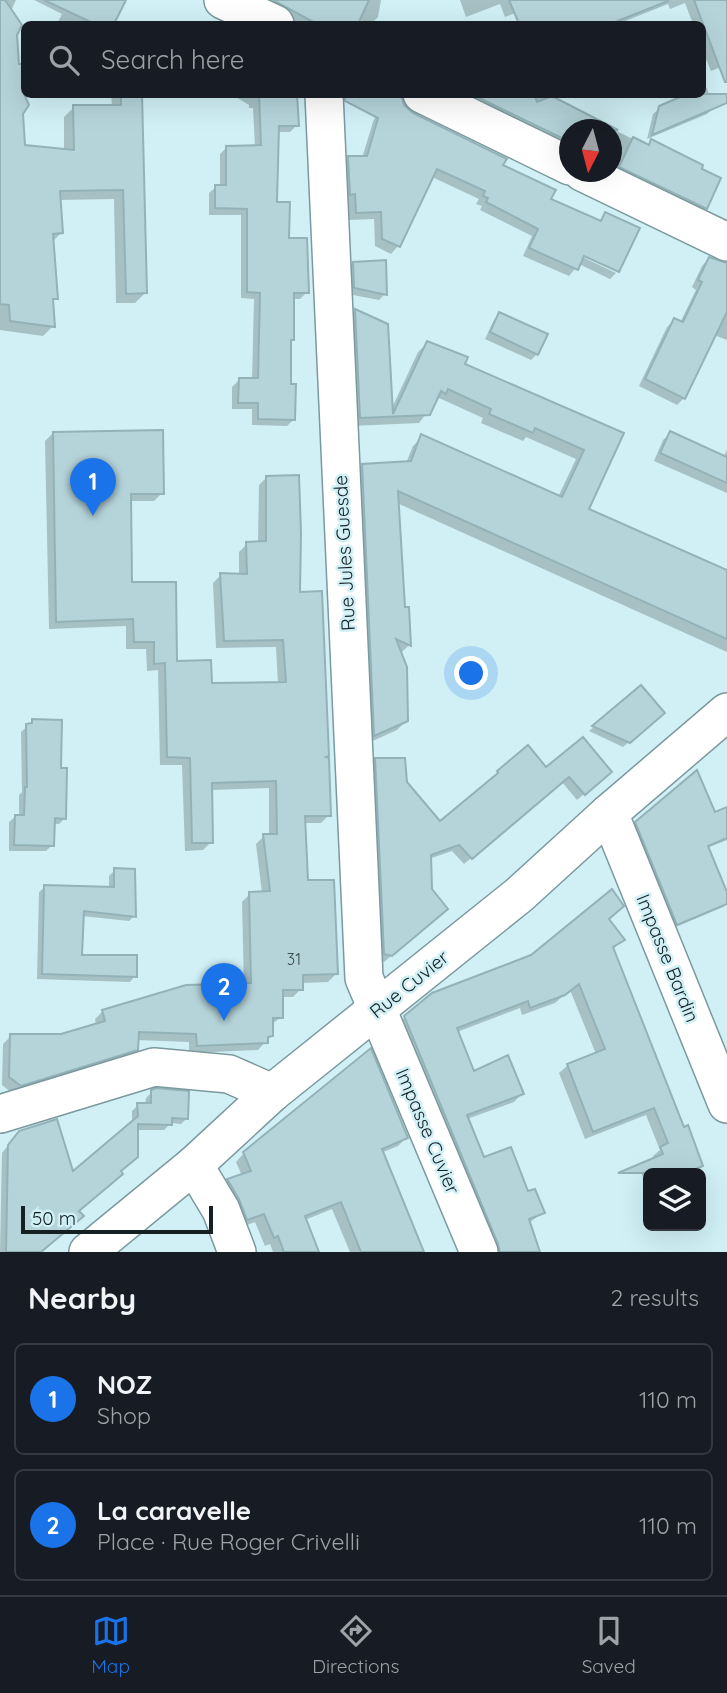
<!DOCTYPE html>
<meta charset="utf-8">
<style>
body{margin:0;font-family:Quicksand,sans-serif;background:#20242c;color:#f1f3f6}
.controls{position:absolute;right:21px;bottom:21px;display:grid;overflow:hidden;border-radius:10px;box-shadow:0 7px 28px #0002}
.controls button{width:63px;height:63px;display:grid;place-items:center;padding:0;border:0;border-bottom:2px solid #363941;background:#171b24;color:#f1f3f6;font:35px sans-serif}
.compass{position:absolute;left:559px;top:119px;width:63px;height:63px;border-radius:50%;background:#171b24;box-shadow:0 7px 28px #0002;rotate:186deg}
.scale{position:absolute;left:21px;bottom:18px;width:192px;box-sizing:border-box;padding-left:7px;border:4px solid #152023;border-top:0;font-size:19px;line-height:24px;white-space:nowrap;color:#152023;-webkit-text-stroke:5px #d0f0f6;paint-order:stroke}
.you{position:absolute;left:472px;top:674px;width:24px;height:24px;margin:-18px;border:5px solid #fff;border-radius:50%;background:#1a73e8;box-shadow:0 0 0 10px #1a73e833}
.badge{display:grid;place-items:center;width:46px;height:46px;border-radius:50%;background:#1a73e8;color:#fff;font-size:23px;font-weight:700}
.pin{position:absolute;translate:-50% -58px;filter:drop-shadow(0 2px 4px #0008)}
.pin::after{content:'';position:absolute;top:37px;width:24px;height:21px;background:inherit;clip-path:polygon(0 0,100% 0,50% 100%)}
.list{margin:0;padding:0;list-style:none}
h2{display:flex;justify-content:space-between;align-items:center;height:91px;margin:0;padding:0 28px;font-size:30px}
h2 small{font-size:23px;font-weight:400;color:#9ea1a6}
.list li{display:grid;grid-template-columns:46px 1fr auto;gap:21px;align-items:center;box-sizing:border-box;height:112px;margin:0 14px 14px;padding:0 14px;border:2px solid #363941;border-radius:10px}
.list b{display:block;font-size:26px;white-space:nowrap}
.list p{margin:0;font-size:23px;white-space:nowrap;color:#9ea1a6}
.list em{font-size:23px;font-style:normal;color:#9ea1a6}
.icon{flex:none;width:38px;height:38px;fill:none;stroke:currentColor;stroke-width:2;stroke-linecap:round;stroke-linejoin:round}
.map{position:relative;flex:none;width:727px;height:1252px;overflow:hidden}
.search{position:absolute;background:#171b24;box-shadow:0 7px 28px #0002;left:21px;right:21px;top:21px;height:77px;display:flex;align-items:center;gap:18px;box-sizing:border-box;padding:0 24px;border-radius:10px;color:#9ea1a6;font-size:26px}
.sheet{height:343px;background:#171b24}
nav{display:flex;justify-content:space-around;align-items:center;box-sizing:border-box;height:98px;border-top:2px solid #363941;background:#171b24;font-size:19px;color:#9ea1a6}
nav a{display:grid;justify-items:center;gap:4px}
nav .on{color:#1a73e8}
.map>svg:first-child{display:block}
.shadow{fill:#0003}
.building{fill:#b5d4da;stroke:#93b2b8;stroke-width:2}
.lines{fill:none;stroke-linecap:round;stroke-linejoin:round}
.minor-casing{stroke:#7b999f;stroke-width:40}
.minor{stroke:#fff;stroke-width:37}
.labels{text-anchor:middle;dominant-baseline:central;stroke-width:5;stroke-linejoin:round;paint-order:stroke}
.number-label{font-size:16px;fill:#3d4d51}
.street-label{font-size:19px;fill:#152023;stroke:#d0f0f6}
</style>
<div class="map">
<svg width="727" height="1252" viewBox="0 0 727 1252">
<rect width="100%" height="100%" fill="#d0f0f6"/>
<g class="shadow">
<polygon points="0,0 16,0 11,11 17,66 24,66 25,102 21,113 24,147 64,151 64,117 74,107 112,106 111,94 140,94 145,293 135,303 116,303 114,199 59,200 62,232 52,242 56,298 52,303 53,326 43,336 0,330"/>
<polygon points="34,0 124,0 112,24 57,24 62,14"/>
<polygon points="254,0 381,0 378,17 372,23 358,20 356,24 298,24"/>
<polygon points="460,0 727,0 727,65 711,71 702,49 702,24 693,24 685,3 670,9 668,4 618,24 523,24 518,12 505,17 500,4 466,17"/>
<polygon points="177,22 183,24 162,24 164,23"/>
<polygon points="707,88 713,108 707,114 647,139 653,114 660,108 702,94 702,90"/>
<polygon points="231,94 295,94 297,125 290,132 278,132 276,204 307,292 300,299 292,299 289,386 294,419 287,426 252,425 252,409 232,409 232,387 239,380 252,380 254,299 241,298 241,215 209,215 209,193 216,187 220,186 220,154 227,147 255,147 253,108 249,108 249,105"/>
<polygon points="386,94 501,166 549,200 598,222 606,214 638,229 617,272 617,270 577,251 576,254 616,273 610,279 579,264 569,276 523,256 532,236 480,210 482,206 476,204 479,199 432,177 398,246 391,254 375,246 374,219 349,220 348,201 343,201 341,166 349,158 362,158 373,122"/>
<polygon points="448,94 545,94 646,146 651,141 706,208 698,216 612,172 612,130 570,130 570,155"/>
<polygon points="709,258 727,264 727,340 714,335 684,398 677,405 639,386 667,327 674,320 680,323 696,290 692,287 702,266"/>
<polygon points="353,263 385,294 379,300 348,294 347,269"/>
<polygon points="355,311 391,410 418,352 427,343 462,365 622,434 587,510 727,572 727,652 397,503 403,609 409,645 400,654 406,721 397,730 366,744 353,474 363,465 406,463 413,446 422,437 558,497 576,459 526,437 523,441 481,423 483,418 439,398 419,423 351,426 346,319"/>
<polygon points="500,314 537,354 531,360 485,339 494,320"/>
<polygon points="53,433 162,493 154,501 129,501 130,584 176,663 211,685 278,684 276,647 216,648 213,583 221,575 239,575 239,552 247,544 258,543 259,485 267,477 298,594 323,759 329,815 321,823 303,823 306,882 336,974 328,982 301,983 301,989 293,997 281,997 281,1017 271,1025 271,1036 258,1050 189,1053 189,1042 137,1040 136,1049 128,1058 12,1093 2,1085 3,1044 11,1036 61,1036 96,1025 95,1019 103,1011 244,985 242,902 250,894 262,893 256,844 264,836 269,836 269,788 210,790 211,842 203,850 185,851 182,765 160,765 158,670 147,671 146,649 126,649 126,626 49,629 45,441"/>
<polygon points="671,433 723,458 727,450 727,493 654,461 663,440"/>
<polygon points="641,688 658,718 623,747 589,731"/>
<polygon points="33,721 59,770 65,818 59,824 53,824 52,845 46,851 9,851 9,822 16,816 19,816 19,795 22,792 21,732"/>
<polygon points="376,760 405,783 439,823 498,772 546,769 603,778 577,800 562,782 464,864 452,851 429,859 431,890 439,915 384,962 378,960 369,766"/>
<polygon points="727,809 727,840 707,848 727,897 727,903 723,907 671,929 631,829 636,823 714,814"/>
<polygon points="115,870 134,916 129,921 82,916 80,956 135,976 130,982 37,979 39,892 45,887 109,889 109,876"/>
<polygon points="607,920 623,940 612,950 682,1129 701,1166 694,1173 648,1173 648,1189 640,1170 654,1160 653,1156 660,1150 646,1115 585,1139 559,1073 568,1065 596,1054 570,990 555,1003 522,1015 520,1008 457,1032 473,1073 522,1094 514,1102 467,1119 483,1160 527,1194 542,1213 529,1223 538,1252 491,1252 397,1026 405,1017"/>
<polygon points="152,1092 187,1118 181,1124 171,1123 164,1130 136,1130 78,1211 40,1252 0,1252 2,1153 13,1139 73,1174 132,1123 132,1111 138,1105 145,1105 146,1098"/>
<polygon points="406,1138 398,1146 381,1153 422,1252 350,1252 332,1209 305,1220 317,1252 273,1252 270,1244 265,1246 255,1222 239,1228 219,1189 228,1180 242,1176 236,1162 244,1153"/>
</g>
<g class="building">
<polygon points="0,0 5,0 22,25 17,35 19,64 24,64 24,94 29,105 23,114 25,145 74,150 73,105 121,105 121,94 142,94 147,293 126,294 123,190 60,191 63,233 53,234 58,299 53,299 55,327 10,321 9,305 0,304"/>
<polygon points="44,0 126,0 114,24 95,24"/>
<polygon points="273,0 369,0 358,24 317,24"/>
<polygon points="509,0 668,0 668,1 610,24 519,24"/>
<polygon points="694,0 727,0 727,82 725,82"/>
<polygon points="259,94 297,94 299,126 279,126 277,202 290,202 289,238 307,238 309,293 294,293 294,340 291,340 291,384 296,384 295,420 258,419 258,403 238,403 239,378 258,378 260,293 247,292 247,209 215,208 215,185 226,185 226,146 261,145"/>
<polygon points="345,94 401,94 404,105 413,113 507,159 503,165 556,190 551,199 601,221 605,212 640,228 619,272 584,256 578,270 529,248 538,229 486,202 488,198 483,196 485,191 437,169 400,247 382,239 381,212 356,213 355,194 350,195 348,156 367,156 378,118 345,101"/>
<polygon points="471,94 534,94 537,102 552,96 618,130 570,130 570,142"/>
<polygon points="687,94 727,94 727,103 652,135 659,106"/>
<polygon points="633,137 649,145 651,139 703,165 702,169 721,178 707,209 619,167"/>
<polygon points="709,257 727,263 727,312 685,399 645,379 674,318 683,322 702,282 698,280"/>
<polygon points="386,260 387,295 354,288 353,262"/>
<polygon points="355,309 388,324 393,414 427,341 468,357 465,364 624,433 589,509 727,570 727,639 398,491 405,607 409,607 411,646 396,639 407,667 408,721 374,736 362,464 411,461 421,434 562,497 584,450 535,428 533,433 489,414 491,409 448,389 446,394 441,391 430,415 360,418"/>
<polygon points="499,312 548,334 538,355 490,332"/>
<polygon points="163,430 164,494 131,494 132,582 176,582 177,661 211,660 212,683 286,682 283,640 224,641 220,573 247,574 246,542 266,541 266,476 299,475 301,533 300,592 322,591 329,756 326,757 329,758 331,816 305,816 308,880 334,880 338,974 303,975 303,990 283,990 283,1018 273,1018 273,1036 268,1037 268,1043 197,1046 196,1034 139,1032 138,1050 21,1086 9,1077 10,1034 61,1034 105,1021 102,1010 186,985 251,983 249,892 270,891 263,834 277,834 276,781 212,783 213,843 192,843 190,758 167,757 165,663 154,664 154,642 134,642 133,619 56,622 53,432"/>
<polygon points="670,431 727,457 727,483 660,453"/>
<polygon points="641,685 665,713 630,743 592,726"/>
<polygon points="32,719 62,720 61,768 67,768 66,819 55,818 54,846 14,845 15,815 24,815 25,787 27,787 26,724 32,723"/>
<polygon points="583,737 612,772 585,795 569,777 472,859 459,845 431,855 432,889 448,909 392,956 384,954 375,758 405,758 407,782 440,821 498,773 497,771 528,745 546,767"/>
<polygon points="697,770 715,812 727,807 727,838 708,846 727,892 727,904 677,925 635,822"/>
<polygon points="114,868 135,869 136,917 84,911 82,955 137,955 137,977 42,974 44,885 114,887"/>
<polygon points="612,889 624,906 609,919 625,940 613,947 684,1127 688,1125 703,1166 686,1173 618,1173 663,1154 660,1147 668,1143 654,1108 593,1132 567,1064 605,1049 579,984 565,995 530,1008 528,1001 457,1028 474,1071 508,1055 524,1094 467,1115 484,1157 511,1147 528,1191 535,1189 545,1213 529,1219 540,1252 500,1252 498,1244 404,1016 432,993 531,955"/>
<polygon points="371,1048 408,1138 382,1149 424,1252 361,1252 341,1202 305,1216 319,1252 284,1252 278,1236 274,1238 264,1214 247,1220 239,1199 227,1179 251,1171 243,1152"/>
<polygon points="156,1088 189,1091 188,1119 172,1118 172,1125 138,1124 138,1157 121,1171 123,1174 79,1211 84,1216 41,1252 6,1252 8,1145 19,1131 57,1119 73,1171 138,1116 137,1103 151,1103 151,1090"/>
</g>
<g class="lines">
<defs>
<g id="minor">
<polyline points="223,0 275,24"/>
<polyline points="324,94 364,978 479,1252"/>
<polyline points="422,94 570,166"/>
<polyline points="582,172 727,242"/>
<polyline points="609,813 727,1104"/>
<polyline points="0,1114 154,1067 229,1074 272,1093"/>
<polyline points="194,1165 221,1210 237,1252"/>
<polyline points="88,1252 194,1165 272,1093 519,895 609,813 727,712"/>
</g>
</defs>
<use href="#minor" class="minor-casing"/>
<use href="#minor" class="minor"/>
</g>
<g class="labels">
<g class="number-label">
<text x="294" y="959">31</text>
</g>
<g class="street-label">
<text transform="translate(344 553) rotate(-93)">Rue Jules Guesde</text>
<text transform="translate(668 958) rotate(68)">Impasse Bardin</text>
<text transform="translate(409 984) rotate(-39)">Rue Cuvier</text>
<text transform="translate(428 1131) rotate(67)">Impasse Cuvier</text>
</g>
</g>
</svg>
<div class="controls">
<button><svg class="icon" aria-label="layers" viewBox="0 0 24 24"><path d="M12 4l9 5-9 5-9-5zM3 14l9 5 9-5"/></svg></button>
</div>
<svg class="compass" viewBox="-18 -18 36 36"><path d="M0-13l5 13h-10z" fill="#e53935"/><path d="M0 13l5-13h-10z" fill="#9ea1a6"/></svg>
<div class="scale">50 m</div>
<div class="you"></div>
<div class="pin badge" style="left:93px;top:516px">1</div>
<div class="pin badge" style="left:224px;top:1021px">2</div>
<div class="search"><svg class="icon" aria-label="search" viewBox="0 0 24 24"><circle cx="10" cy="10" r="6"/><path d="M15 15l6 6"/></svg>Search here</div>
</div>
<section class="sheet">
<h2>Nearby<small>2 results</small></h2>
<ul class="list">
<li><span class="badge">1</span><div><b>NOZ</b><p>Shop</p></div><em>110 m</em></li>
<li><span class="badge">2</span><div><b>La caravelle</b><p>Place · Rue Roger Crivelli</p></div><em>110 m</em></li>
</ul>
</section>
<nav>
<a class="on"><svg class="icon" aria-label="map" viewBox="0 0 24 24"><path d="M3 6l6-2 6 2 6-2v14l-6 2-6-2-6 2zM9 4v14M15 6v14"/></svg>Map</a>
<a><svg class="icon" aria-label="directions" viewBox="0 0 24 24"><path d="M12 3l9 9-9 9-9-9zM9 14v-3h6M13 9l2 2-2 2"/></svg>Directions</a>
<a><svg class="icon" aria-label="saved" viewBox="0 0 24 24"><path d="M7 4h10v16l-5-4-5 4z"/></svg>Saved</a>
</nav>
